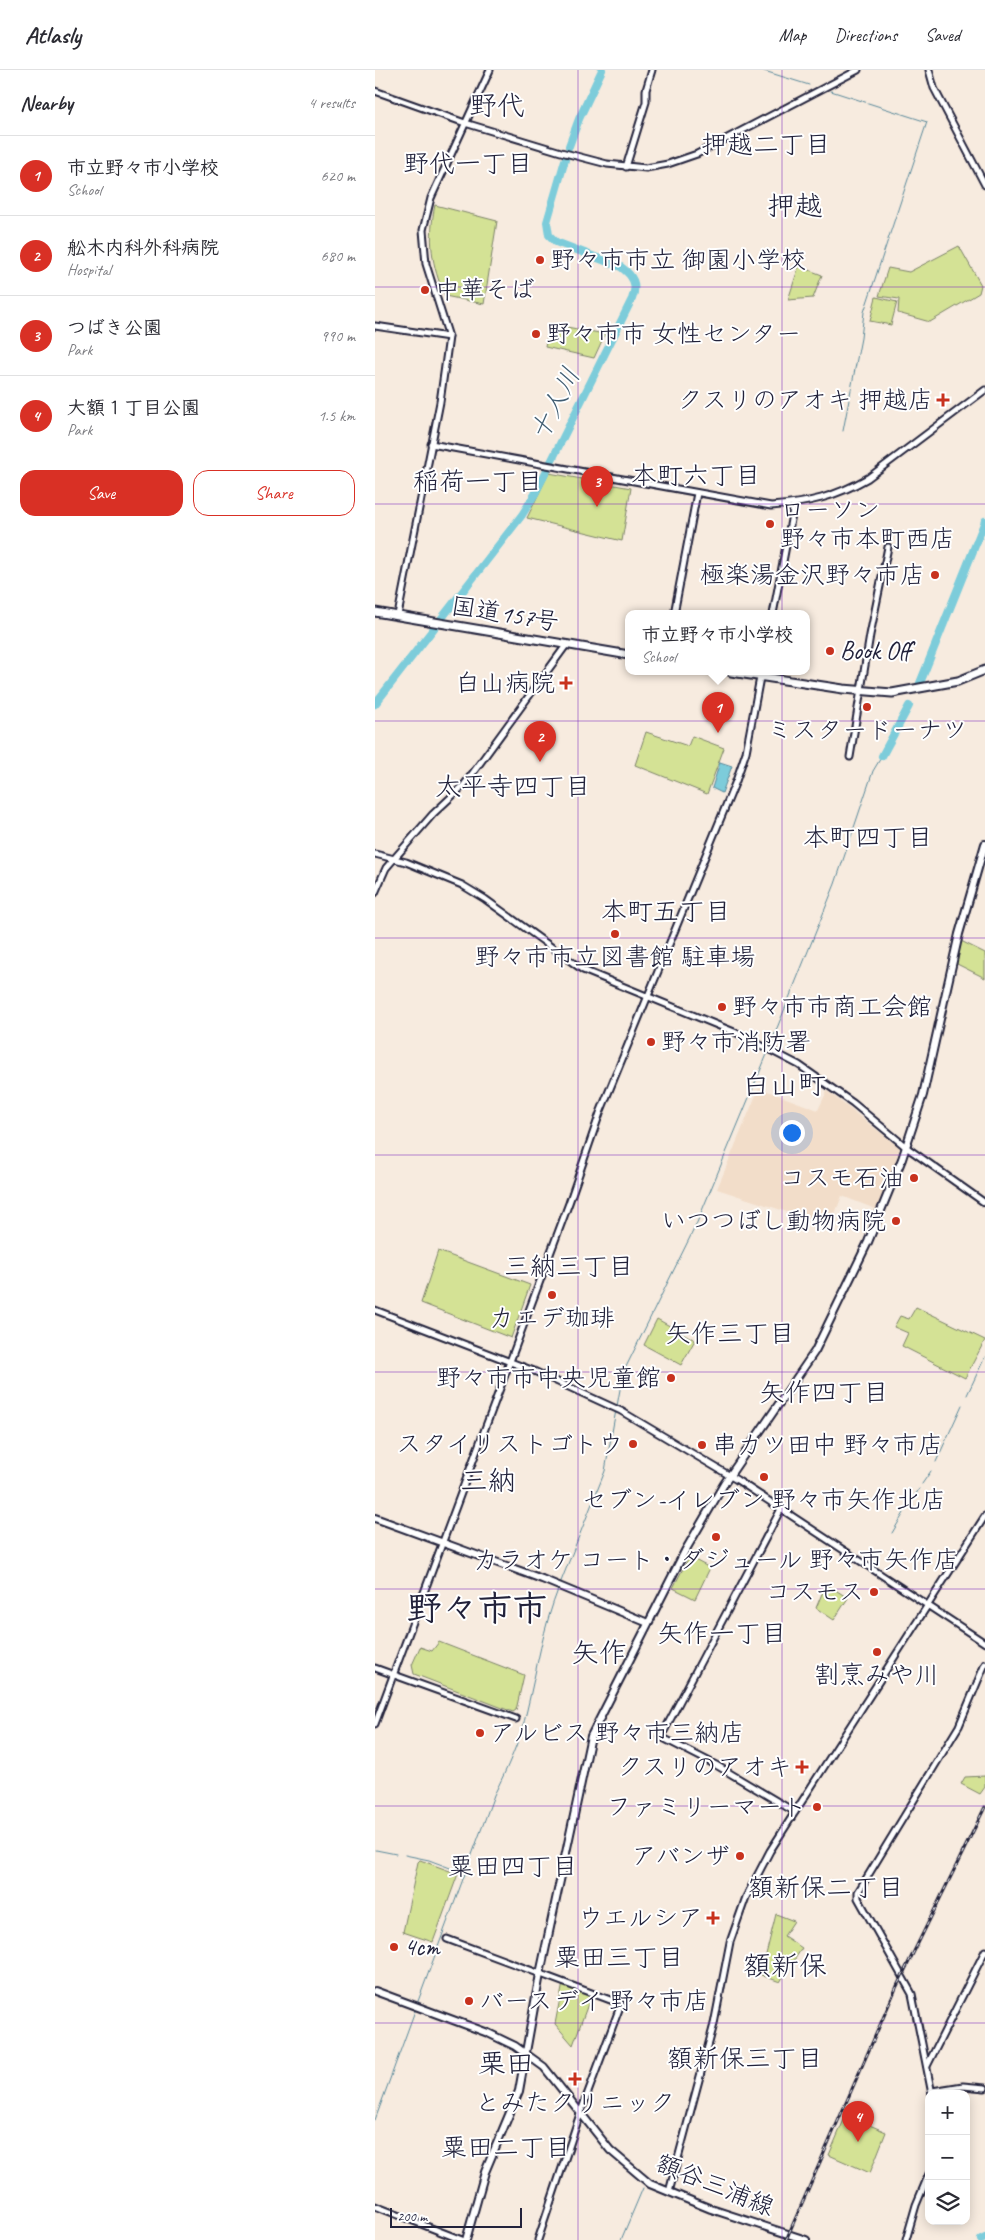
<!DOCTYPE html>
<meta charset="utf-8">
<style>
body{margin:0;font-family:Caveat,"Klee One",sans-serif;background:#f7f7f7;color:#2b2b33}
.controls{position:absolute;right:15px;bottom:15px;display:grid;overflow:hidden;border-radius:10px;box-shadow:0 2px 12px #0003}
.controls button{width:45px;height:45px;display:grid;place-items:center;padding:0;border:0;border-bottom:1px solid #e1e1e2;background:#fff;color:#2b2b33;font:25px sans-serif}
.scale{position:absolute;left:15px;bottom:12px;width:132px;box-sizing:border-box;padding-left:5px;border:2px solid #22223b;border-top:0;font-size:14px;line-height:18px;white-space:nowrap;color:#22223b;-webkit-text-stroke:4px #fff;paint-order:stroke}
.you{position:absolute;left:416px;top:1062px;width:18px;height:18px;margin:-12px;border:4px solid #fff;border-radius:50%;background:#1a73e8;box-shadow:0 0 0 8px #1a73e833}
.badge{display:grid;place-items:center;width:32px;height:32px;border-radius:50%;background:#d93025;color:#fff;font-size:16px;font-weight:700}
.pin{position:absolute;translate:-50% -41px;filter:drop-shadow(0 1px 2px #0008)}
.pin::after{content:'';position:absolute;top:26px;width:18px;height:15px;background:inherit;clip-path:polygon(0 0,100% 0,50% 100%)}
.popup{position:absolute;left:250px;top:540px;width:185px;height:65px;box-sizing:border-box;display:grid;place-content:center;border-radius:10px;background:#fff;filter:drop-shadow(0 1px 4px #0005);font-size:16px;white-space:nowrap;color:#7c7c81}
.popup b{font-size:19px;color:#2b2b33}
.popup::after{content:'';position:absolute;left:50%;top:100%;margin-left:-10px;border:10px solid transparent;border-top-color:#fff}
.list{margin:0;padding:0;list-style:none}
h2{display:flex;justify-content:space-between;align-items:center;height:65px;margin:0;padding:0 20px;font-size:21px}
h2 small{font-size:16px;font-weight:400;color:#7c7c81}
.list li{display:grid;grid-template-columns:32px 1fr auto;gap:15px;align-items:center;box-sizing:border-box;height:80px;padding:0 20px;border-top:1px solid #e1e1e2}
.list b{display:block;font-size:19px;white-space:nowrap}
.list p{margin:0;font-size:16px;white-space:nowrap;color:#7c7c81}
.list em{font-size:16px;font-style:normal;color:#7c7c81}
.actions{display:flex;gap:10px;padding:15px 20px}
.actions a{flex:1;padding:11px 0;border:1px solid #d93025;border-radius:15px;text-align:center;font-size:18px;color:#d93025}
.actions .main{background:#d93025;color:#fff}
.icon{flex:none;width:28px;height:28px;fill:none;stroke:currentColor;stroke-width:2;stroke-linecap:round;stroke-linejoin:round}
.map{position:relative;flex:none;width:610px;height:2170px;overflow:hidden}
header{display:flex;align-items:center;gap:30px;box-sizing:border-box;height:70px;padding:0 25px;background:#fff;border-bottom:1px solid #e1e1e2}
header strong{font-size:24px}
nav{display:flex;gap:28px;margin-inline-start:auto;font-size:18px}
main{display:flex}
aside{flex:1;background:#fff}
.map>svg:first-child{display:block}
.built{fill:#f2ddc9}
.green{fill:#d4e295;stroke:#7b8268}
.water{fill:#7dccda;stroke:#59889a}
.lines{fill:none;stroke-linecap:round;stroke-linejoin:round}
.stream{stroke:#59889a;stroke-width:1}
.river{stroke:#7dccda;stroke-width:8}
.minor-casing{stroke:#22223b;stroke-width:9}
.major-casing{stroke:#22223b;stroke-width:10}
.highway-casing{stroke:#22223b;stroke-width:11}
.minor{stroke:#fff;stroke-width:5}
.major{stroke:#fff;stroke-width:6}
.highway{stroke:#fff;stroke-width:7}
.rail-casing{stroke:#22223b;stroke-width:3}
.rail{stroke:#fff;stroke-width:1;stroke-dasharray:4;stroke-linecap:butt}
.grid{fill:none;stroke:#7b2cbf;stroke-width:1;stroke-opacity:0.55}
.poi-dot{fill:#c8321e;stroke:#fff;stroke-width:2}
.labels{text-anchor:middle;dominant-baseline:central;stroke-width:4;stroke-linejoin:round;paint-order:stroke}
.poi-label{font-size:25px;fill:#22223b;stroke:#fff;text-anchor:end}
.street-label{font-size:25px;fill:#22223b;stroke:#fff}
.neighbourhood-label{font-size:26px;fill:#22223b;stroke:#fff}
.water-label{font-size:26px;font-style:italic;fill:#425e73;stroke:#fff}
.quarter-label{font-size:28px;fill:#22223b;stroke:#fff}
.town-label{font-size:35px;font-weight:bold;fill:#22223b;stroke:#fff}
</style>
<header>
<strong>Atlasly</strong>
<nav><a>Map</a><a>Directions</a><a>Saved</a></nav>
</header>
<main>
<aside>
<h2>Nearby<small>4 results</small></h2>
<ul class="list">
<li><span class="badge">1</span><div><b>市立野々市小学校</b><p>School</p></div><em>620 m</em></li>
<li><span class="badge">2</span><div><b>舩木内科外科病院</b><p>Hospital</p></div><em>680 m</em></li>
<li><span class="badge">3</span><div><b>つばき公園</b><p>Park</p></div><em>990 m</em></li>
<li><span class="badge">4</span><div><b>大額１丁目公園</b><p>Park</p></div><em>1.5 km</em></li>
</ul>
<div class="actions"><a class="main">Save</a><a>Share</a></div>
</aside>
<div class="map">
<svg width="610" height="2170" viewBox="0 0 610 2170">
<rect width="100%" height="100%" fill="#f7ebdf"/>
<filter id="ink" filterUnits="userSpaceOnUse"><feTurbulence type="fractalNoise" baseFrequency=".02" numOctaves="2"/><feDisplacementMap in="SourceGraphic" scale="10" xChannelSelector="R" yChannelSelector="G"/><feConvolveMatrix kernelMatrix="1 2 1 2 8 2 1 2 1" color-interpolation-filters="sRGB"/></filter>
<g filter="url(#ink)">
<polygon class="built" points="384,1018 443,1040 452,1021 525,1078 503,1140 467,1126 455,1156 342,1119"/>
<g class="green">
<path d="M 60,135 L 122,151 L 109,234 L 70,226 C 56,195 53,168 60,135 Z"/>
<polygon points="584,176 606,215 604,223 555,252 523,243 524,229 504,226 513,198 534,202"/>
<polygon points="424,196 447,205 438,228 413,230"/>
<polygon points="501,227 522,232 516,255 495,251"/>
<polygon points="175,254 230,264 219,288 170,277"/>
<polygon points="174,403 256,418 247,471 152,448"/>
<polygon points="271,662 313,676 317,666 349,678 332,724 260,695"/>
<polygon points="586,871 610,883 610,908 582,894"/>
<polygon points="63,1181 155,1215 136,1268 46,1233"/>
<polygon points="541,1237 610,1270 590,1308 527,1276 533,1263 519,1257 525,1246 534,1249"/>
<polygon points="282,1249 320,1270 306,1295 269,1275"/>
<polygon points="314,1487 335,1498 320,1529 298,1518"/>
<polygon points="451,1514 473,1528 459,1550 441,1538"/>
<polygon points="64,1572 149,1605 141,1640 138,1642 39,1604 37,1595 45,1577 57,1581"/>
<polygon points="610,1706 610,1717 605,1724 586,1714 590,1707"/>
<polygon points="45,1790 83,1804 58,1872 28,1862 43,1792"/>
<polygon points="401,1844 419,1851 409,1866 427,1878 405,1912 386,1905"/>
<polygon points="188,1913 217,1923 198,1975 180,1954"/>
<polygon points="471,2045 511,2062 495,2103 454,2085"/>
</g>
<polygon class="water" points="345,692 357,696 347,723 337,718"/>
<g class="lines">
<g class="stream">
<polyline points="386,0 434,15"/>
<polyline points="456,21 552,52 489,242 486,268 468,361"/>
<polyline points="394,978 460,814 498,701 507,686"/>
<polyline points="592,1325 610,1287"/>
<polyline points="242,1336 248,1303 321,1155 393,982"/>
<polyline points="561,1392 587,1335"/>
<polyline points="547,1414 556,1401"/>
<polyline points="533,1437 544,1419"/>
<polyline points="517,1463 529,1443"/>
<polyline points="185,1514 230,1401 241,1340"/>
<polyline points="1,1780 21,1784"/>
<polyline points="30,1785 54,1790 91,1804"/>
<path d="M 42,1934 L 119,1725 C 132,1699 146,1668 152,1640 C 162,1598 168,1557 184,1517"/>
<polyline points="0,2050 41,1938"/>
<polyline points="246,2170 268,2118"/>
</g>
<g class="river">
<polyline points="194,76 204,49 227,0"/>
<polyline points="543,618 610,451"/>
<path d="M 0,634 L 147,445 L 160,424 L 257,229 C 263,214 258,206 246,197 L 181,172 L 174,165 L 172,152 L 190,90"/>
<polyline points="507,686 534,636"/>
<polyline points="606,2170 610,2168"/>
</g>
<defs>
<g id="minor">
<polyline points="554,0 559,18 610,115"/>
<polyline points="0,21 90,53 186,82 232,94 271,98 293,94 322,84 483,0"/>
<polyline points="251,97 271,32 271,20 277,0"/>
<polyline points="0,256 74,267"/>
<path d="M 56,374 L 396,436 C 434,433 460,427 493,408 L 610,320"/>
<polyline points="299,544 322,423"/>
<polyline points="398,544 419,434"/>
<polyline points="23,545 65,332 74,267 51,194 48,160 56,128 115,0"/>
<polyline points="475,687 495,565 513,477"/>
<polyline points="0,784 31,792 87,815 110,829 208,900 364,964 424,995 478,1033 531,1077 610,1133"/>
<polyline points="0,823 11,798 58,744 89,715 192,574"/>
<polyline points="0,1240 159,1301 246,1341 362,1410 610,1573"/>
<polyline points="406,1439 286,1667 341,1695 420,1742"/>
<polyline points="0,1598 141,1649"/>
<polyline points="0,1654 194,1133 225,1043 361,711 371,682 386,602"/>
<polyline points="72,1869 246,1934 205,2044 163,2170"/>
<polyline points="552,1996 610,1881"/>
<polyline points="557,2021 588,2016 610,2018"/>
<polyline points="557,2024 537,1924 483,1828 483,1822 584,1656 610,1594"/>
<polyline points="294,2122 339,1954 355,1872 371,1827 395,1781 610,1446"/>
<polyline points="0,2136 87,2170"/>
<polyline points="531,2170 541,2135 554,2104"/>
</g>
<g id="major">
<polyline points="0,1448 167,1509 273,1553"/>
<polyline points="0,1921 113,1963 140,1976 169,1997 235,2080 275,2114 336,2139 431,2170"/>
<polyline points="91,2170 110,2102 144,2021 165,1904 216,1666 310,1481 349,1414 440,1281 493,1172 527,1089 548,1025 584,864 610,774"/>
</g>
<g id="highway">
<polyline points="0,542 254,585"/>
<polyline points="356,602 468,619 517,623 583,611 610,600"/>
</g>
</defs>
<use href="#minor" class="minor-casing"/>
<use href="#major" class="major-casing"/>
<use href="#highway" class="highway-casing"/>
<use href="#minor" class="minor"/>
<use href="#major" class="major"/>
<use href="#highway" class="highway"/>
<defs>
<polyline id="rail" points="411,2170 522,1916 610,1737"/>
</defs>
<use href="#rail" class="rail-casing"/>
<use href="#rail" class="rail"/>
</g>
</g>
<path class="grid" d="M 203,0 L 203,2170M 407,0 L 407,2170M 0,217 L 610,217M 0,434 L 610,434M 0,651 L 610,651M 0,868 L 610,868M 0,1085 L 610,1085M 0,1302 L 610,1302M 0,1519 L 610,1519M 0,1736 L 610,1736M 0,1953 L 610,1953"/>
<g class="poi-dot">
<circle cx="165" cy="190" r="5"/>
<circle cx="50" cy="220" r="5"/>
<circle cx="161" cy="264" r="5"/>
<path d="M565.5 322.5h5v5h5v5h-5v5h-5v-5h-5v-5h5z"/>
<circle cx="395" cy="454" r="5"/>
<circle cx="560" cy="505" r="5"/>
<circle cx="455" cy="581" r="5"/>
<path d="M188.5 605.5h5v5h5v5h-5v5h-5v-5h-5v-5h5z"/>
<circle cx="492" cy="637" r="5"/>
<circle cx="240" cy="864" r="5"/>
<circle cx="347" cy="937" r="5"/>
<circle cx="276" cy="972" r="5"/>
<circle cx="539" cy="1108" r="5"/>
<circle cx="521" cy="1151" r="5"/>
<circle cx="177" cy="1225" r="5"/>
<circle cx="296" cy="1308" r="5"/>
<circle cx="258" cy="1374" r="5"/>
<circle cx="327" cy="1375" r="5"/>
<circle cx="389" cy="1407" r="5"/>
<circle cx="341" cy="1467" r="5"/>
<circle cx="499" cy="1522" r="5"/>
<circle cx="502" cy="1582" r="5"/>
<circle cx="105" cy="1663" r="5"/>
<path d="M424.5 1689.5h5v5h5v5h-5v5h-5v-5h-5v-5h5z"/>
<circle cx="442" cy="1737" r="5"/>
<circle cx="365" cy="1786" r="5"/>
<path d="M335.5 1840.5h5v5h5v5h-5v5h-5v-5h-5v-5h5z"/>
<circle cx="19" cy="1877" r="5"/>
<circle cx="94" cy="1931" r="5"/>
<path d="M197.5 2001.5h5v5h5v5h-5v5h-5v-5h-5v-5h5z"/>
</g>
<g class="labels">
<g class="poi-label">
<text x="175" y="190" text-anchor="start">野々市市立 御園小学校</text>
<text x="60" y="220" text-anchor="start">中華そば</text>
<text x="171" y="264" text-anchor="start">野々市市 女性センター</text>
<text x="558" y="330">クスリのアオキ 押越店</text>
<text x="405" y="440" text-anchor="start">ローソン<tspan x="405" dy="29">野々市本町西店</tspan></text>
<text x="550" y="505">極楽湯金沢野々市店</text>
<text x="465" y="581" text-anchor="start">Book Off</text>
<text x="180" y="613">白山病院</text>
<text x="492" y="660" text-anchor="middle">ミスタードーナツ</text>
<text x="240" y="887" text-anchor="middle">野々市市立図書館 駐車場</text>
<text x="357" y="937" text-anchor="start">野々市市商工会館</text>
<text x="286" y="972" text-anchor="start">野々市消防署</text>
<text x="529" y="1108">コスモ石油</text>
<text x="511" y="1151">いつつぼし動物病院</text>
<text x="177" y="1248" text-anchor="middle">カエデ珈琲</text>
<text x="286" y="1308">野々市市中央児童館</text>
<text x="248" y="1374">スタイリストゴトウ</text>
<text x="337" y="1375" text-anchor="start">串カツ田中 野々市店</text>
<text x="389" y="1430" text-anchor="middle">セブン-イレブン 野々市矢作北店</text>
<text x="341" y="1490" text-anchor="middle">カラオケ コート・ダジュール 野々市矢作店</text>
<text x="489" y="1522">コスモス</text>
<text x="502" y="1605" text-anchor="middle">割烹みや川</text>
<text x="115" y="1663" text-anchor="start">アルビス 野々市三納店</text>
<text x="417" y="1697">クスリのアオキ</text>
<text x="432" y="1737">ファミリーマート</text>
<text x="355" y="1786">アバンザ</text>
<text x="328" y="1848">ウエルシア</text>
<text x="29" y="1877" text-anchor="start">4cm</text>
<text x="104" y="1931" text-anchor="start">バースデイ 野々市店</text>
<text x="200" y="2033" text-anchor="middle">とみたクリニック</text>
</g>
<g class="street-label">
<text transform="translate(130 544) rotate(9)">国道157号</text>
<text transform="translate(340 2115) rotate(22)">額谷三浦線</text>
</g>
<g class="neighbourhood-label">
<text x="391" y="74">押越二丁目</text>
<text x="93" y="93">野代一丁目</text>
<text x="321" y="405">本町六丁目</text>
<text x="103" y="411">稲荷一丁目</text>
<text x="138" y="716">太平寺四丁目</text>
<text x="493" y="767">本町四丁目</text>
<text x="291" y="841">本町五丁目</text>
<text x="194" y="1196">三納三丁目</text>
<text x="355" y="1263">矢作三丁目</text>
<text x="449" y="1322">矢作四丁目</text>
<text x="347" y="1563">矢作一丁目</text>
<text x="138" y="1796">粟田四丁目</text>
<text x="451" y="1817">額新保二丁目</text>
<text x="244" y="1887">粟田三丁目</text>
<text x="370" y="1988">額新保三丁目</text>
<text x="131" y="2077">粟田二丁目</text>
</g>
<g class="water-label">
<text transform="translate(180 334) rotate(-63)">十人川</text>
</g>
<g class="quarter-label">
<text x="122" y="35">野代</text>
<text x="420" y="135">押越</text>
<text x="409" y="1014">白山町</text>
<text x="113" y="1410">三納</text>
<text x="224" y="1582">矢作</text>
<text x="410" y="1895">額新保</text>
<text x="131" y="1993">栗田</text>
</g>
<g class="town-label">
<text x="102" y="1538">野々市市</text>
</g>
</g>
</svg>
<div class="controls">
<button>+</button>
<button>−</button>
<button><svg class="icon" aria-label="layers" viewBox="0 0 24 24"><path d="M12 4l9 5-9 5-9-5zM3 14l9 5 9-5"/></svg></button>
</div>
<div class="scale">200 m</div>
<div class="you"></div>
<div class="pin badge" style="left:343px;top:663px">1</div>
<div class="popup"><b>市立野々市小学校</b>School</div>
<div class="pin badge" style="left:165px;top:692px">2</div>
<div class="pin badge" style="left:222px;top:437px">3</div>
<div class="pin badge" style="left:483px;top:2072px">4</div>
</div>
</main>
